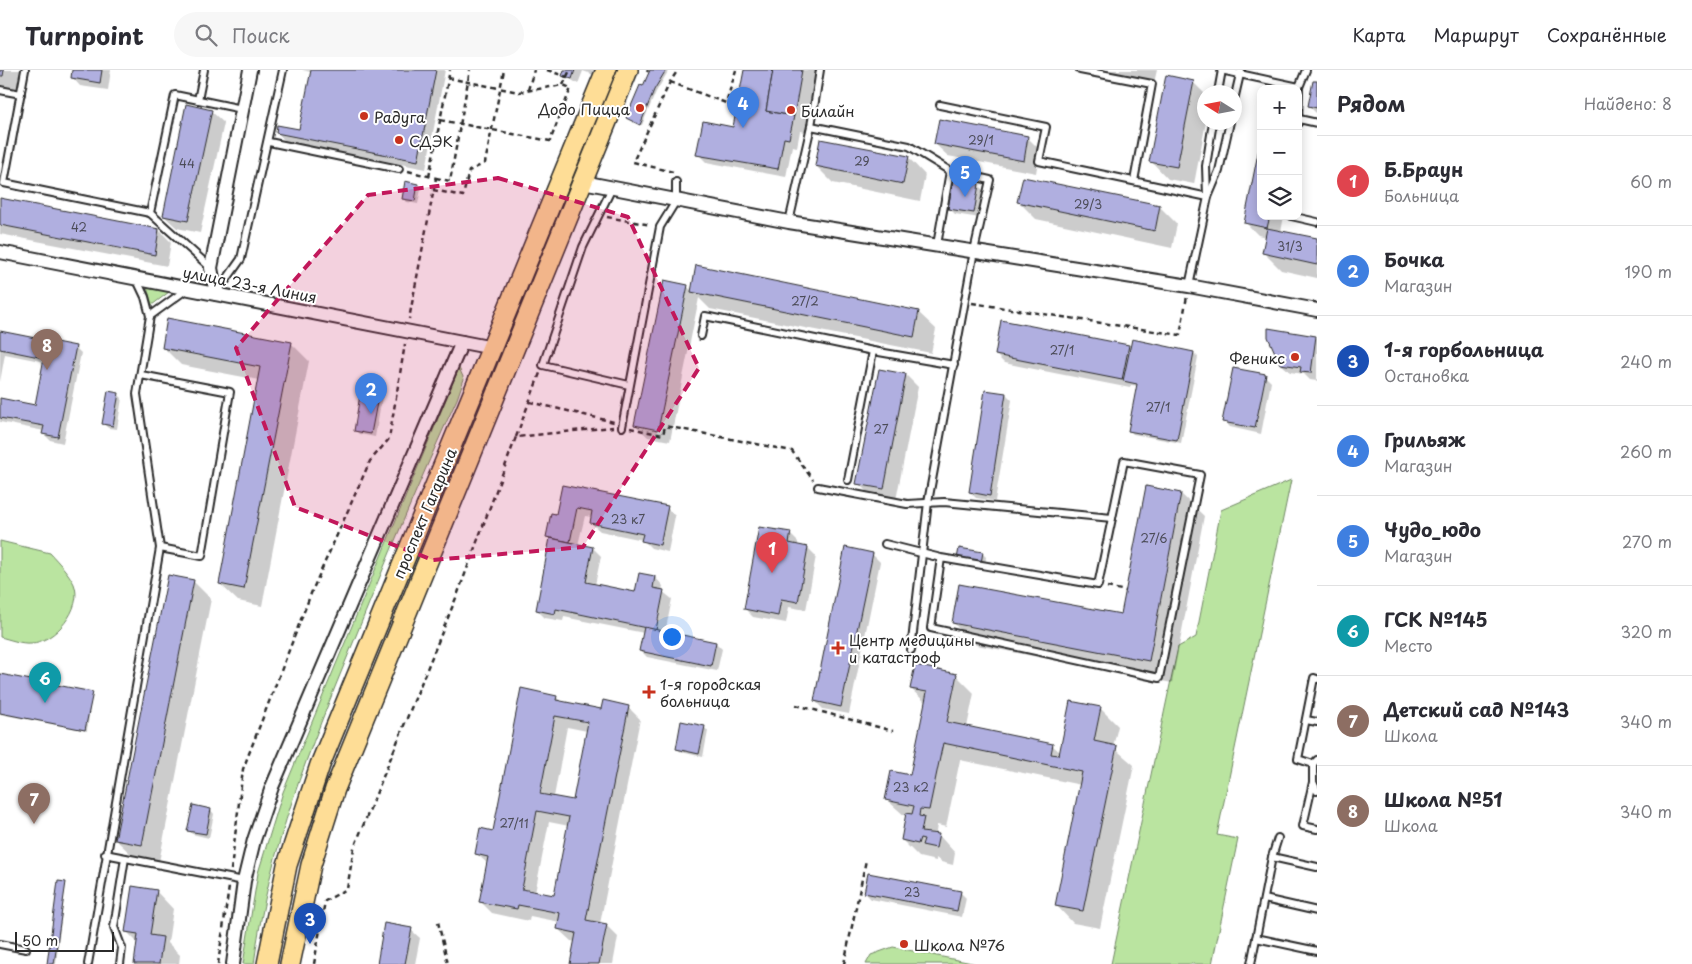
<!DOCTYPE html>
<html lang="ru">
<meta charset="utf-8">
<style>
body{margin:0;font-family:"Playpen Sans",sans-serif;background:#f7f7f7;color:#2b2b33}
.controls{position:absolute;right:15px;top:15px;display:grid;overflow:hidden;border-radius:10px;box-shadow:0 2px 12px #0003}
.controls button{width:45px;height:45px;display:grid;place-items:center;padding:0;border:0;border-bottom:1px solid #e1e1e2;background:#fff;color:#2b2b33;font:25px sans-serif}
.compass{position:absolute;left:1197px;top:15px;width:45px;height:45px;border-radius:50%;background:#fff;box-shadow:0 2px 12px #0003;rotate:281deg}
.scale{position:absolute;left:15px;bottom:12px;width:99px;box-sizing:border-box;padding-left:5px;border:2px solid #2b2b2b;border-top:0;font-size:14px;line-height:18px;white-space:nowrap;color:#2b2b2b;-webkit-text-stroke:4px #fff;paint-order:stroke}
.you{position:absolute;left:671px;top:566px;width:18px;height:18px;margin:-12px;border:4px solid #fff;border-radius:50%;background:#1a73e8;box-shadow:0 0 0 8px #1a73e833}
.badge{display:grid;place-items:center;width:32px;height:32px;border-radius:50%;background:#c8321e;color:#fff;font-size:16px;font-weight:700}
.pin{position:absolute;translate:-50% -41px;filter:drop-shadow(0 1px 2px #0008)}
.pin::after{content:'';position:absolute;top:26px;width:18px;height:15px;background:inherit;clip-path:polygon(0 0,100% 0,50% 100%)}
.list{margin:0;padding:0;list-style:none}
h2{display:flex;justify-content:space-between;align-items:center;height:65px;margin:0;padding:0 20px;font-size:21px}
h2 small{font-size:16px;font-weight:400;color:#7c7c81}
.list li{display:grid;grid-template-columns:32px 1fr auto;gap:15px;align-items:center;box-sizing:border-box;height:90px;padding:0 20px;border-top:1px solid #e1e1e2}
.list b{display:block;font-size:19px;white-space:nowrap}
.list p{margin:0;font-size:16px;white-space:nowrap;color:#7c7c81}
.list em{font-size:16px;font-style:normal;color:#7c7c81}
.icon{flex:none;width:28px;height:28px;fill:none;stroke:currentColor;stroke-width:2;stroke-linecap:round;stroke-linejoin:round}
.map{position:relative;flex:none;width:1317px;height:894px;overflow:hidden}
header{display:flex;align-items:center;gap:30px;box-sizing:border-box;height:70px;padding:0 25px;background:#fff;border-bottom:1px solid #e1e1e2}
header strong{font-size:24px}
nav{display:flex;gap:28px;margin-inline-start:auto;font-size:18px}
.search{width:350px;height:45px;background:#f7f7f7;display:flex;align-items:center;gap:12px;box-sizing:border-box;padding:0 18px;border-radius:28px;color:#7c7c81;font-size:19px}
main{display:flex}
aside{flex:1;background:#fff}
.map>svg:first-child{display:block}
.green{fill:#bae4a0;stroke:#728866}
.shadow{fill:#0003;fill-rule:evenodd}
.building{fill:#b0afe0;stroke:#2b2b2b;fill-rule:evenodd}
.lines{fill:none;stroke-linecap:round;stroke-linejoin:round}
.lane-casing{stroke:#2b2b2b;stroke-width:10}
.street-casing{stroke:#2b2b2b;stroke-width:16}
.primary-casing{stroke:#2b2b2b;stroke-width:22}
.path{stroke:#2b2b2b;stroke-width:2.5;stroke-dasharray:5 4;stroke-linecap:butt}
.lane{stroke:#fff;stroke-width:6}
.street{stroke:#fff;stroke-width:12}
.primary{stroke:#fedd96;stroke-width:19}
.marked{fill:#c2185b;fill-opacity:0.2;stroke:#c2185b;stroke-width:4;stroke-dasharray:10 6;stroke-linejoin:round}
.poi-dot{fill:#c8321e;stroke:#fff;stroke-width:2}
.labels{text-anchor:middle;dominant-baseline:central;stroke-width:4;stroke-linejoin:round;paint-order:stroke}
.number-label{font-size:12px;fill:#4c4c58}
.poi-label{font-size:15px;fill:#2b2b2b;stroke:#fff;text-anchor:start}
.street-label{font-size:15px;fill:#2b2b2b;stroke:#fff}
</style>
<header>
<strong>Turnpoint</strong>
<div class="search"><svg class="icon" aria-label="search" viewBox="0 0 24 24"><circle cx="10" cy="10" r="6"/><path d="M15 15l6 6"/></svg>Поиск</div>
<nav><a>Карта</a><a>Маршрут</a><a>Сохранённые</a></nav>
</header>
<main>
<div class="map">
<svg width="1317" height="894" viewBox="0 0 1317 894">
<rect width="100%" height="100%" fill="#fff"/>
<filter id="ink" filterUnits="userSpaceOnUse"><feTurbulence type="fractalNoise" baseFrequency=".02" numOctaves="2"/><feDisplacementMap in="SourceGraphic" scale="10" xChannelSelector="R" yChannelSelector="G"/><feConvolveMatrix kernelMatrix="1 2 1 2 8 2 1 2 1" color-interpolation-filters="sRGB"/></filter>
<g filter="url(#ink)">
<g class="green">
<polygon points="147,217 169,222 152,235"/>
<path d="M 459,298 L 464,309 L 457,329 C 420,409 386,491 353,573 C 309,681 269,776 254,894 L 243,894 L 258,803 L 283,722 Z"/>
<polygon points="1291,410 1217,765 1238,769 1212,894 1111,894 1178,577 1196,567 1221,440"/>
<path d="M 0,471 L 50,483 C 58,492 69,503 74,514 C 84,538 54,573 31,573 C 21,574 9,569 0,567 Z"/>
<polygon points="893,877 977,894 866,894 871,885"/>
</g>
<g class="shadow">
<polygon points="0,0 25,0 20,23 0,19"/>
<polygon points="73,0 111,0 108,20 80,16 72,7"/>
<polygon points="302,0 445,0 426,99 285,71 277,62 300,61 311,2"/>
<polygon points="566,0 596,0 594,5 583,1 578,14 564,5"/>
<polygon points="652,0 669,0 656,22 642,55 627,48"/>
<polygon points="745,0 822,0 811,63 800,61 797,77 792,76 786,107 706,92 698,84 734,58"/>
<polygon points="1085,0 1157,0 1154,13"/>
<polygon points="1193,12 1204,23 1206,52 1194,114 1168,109 1151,91"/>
<polygon points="1317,13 1317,44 1309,36"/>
<polygon points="1298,38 1304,44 1298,71"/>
<polygon points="211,41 224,53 200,163 177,158 164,146"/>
<polygon points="940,51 1028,68 1040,80 1036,103 948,86 935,74"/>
<polygon points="908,87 925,105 920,131 833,113 816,96"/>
<polygon points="417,115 421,119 418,134 407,132 403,129"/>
<polygon points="978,115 984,121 980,148 955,144 949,138"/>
<polygon points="0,130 159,160 171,172 167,196 0,164"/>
<polygon points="1019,132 1159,136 1177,154 1172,178 1036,149"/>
<polygon points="1261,146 1284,146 1281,162 1317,170 1317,208 1281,200 1263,182 1266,167 1258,165 1246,153"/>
<polygon points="687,216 692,221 918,242 936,259 931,283 710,239 699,228 670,371 648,367 635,355"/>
<polygon points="1269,260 1317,268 1317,311 1310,310 1304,304 1290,302 1281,294"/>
<polygon points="0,263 75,277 81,283 63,373 50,370 44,364 44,361 0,352 0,329 36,336 45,292 5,284 0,312"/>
<polygon points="291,273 309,291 262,536 238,531 220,514 259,310 181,295 163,277"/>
<polygon points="1129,276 1131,279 1194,283 1198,287 1181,373 1133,364 1129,360 1138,316 1131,315 1130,318 1004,293 996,285"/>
<polygon points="906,305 918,317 896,430 870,425 858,413"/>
<polygon points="1265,306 1271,312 1261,364 1230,357 1224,351"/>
<polygon points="986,321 1006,324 1012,330 995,431 976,428 970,422"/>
<polygon points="378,323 382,327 375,367 359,364 355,360"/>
<polygon points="118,324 122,328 117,359 108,358 104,354"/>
<polygon points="562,416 667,438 675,446 668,482 651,478 643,470 600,461 591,453 592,447 585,446 578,475 593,478 601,486 595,515 636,523 655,507 663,516 662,521 672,529 665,563 716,573 722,579 717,601 647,587 641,581 644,563 564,547 563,551 545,548 537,540 551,471 547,467 556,446"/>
<polygon points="1181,424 1204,446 1172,613 976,575 953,553 1122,546"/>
<polygon points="790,464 798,472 798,476 808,478 816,486 806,540 789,537 786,553 753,547 745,539"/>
<polygon points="982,483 986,487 985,496 962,493"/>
<polygon points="872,484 880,492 849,644 823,639 815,631"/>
<polygon points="193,511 211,529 159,792 134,787 116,770"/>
<polygon points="956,605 974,623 967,657 1052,675 1061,683 1100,638 1118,656 1113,677 1134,695 1100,858 1073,853 1056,835 1081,715 960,690 946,757 937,755 936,762 955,783 953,795 941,792 936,788 936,791 919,787 902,770 907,748 887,730 911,706 926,633 911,619"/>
<polygon points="0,606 92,623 87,661 0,644"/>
<path d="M 556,627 L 563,633 L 602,641 L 628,637 L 640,649 L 600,854 L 606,855 L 618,867 L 613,894 L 571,894 L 576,872 L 571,871 L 558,859 L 560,852 L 530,846 L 529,851 L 492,843 L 480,831 L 488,794 L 477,784 L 494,762 ZM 567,657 L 587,661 L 574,731 L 554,727 ZM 549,752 L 569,756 L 555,827 L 535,823 Z"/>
<polygon points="704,657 708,661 703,687 681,682 677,679"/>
<polygon points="211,740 214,744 209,768 192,764 189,760"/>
<polygon points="65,814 56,894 48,894"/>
<polygon points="156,821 173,839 168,873 180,885 179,894 135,894 138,873 126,861"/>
<polygon points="960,822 966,828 962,847 871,829 865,823"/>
<polygon points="411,860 420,868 415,894 378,894"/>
</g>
<g class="building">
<polygon points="0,0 4,0 3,6 0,6"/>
<polygon points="72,0 102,0 100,13 71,8"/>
<polygon points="311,0 436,0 418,91 276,63 277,55 299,59"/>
<polygon points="564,0 575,0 572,9 562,6"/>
<polygon points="650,0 666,0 654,20 640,55 626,48 640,15 643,16"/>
<polygon points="744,0 773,0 766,41 794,46 789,69 784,68 778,99 696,85 703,51 733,57"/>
<polygon points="773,0 802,0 794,46 766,41"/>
<polygon points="1166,5 1194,11 1177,97 1149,92"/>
<polygon points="1313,11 1317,11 1317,38 1308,36"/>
<polygon points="186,34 212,40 188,151 163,146"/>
<polygon points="939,49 1028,66 1024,91 934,74"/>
<polygon points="1261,68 1261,146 1270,146 1267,158 1244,153"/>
<polygon points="820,69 909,86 903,114 815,96"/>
<polygon points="1023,107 1160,135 1155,161 1017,132"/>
<polygon points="953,109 979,114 974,143 948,139"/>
<polygon points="405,111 418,114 415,131 402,129"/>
<polygon points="0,128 159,159 155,185 0,155"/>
<polygon points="1267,158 1317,168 1317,195 1262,183"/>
<polygon points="696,195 919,241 914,267 691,222"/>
<polygon points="664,210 688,215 658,360 634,355"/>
<polygon points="167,248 292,272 244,519 219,514 260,297 162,278"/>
<polygon points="1001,250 1129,275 1122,310 995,285"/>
<polygon points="1268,258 1316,266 1311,303 1300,302 1301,297 1280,294 1268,267"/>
<polygon points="0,261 76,276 58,367 42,364 44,356 0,348 0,328 35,335 44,288 0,279"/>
<polygon points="1132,269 1194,282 1177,370 1128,361 1137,314 1123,311"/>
<polygon points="1233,298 1266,304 1255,358 1222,352"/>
<polygon points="879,299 906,304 884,419 856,414"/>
<polygon points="361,319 379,322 371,364 354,361"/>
<polygon points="985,320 1006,323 990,426 969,422"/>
<polygon points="108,321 119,323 113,356 102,354"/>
<polygon points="562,415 668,436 660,475 641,471 643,464 590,453 592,441 577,438 570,472 546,467 551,443 556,444"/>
<polygon points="1146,416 1181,423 1149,591 952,553 959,514 1121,544"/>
<polygon points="759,457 791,462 789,473 808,477 798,532 781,529 778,546 744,539"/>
<polygon points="550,468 593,477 586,512 635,522 639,503 655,506 653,518 664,520 656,560 556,539 555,544 536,540"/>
<polygon points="845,477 873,483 841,637 814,631"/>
<polygon points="959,478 983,482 981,493 957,489"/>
<polygon points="168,505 194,510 142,775 115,770"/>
<polygon points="644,557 716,572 711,596 639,581"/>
<polygon points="915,595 957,604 947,652 1053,674 1051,684 1059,685 1070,631 1101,637 1094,671 1117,676 1083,841 1055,836 1082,702 943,673 929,740 920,739 919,746 924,747 921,762 939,764 936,778 922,775 924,769 920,768 918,774 901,770 906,743 912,744 914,736 885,730 891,701 910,705 927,622 910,619"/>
<polygon points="0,604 93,622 85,660 0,643"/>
<path d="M 521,618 L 557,626 L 556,630 L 601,639 L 603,630 L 629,636 L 586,850 L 607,854 L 599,894 L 570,894 L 576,863 L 557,859 L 560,843 L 518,835 L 517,839 L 479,832 L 488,787 L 475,784 L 480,758 L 493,761 ZM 555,646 L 588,652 L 573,730 L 540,724 ZM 537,741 L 569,747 L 554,825 L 522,819 Z"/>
<polygon points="681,651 705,656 699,684 676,679"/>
<polygon points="193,735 211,739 206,764 187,761"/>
<polygon points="868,803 961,821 957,841 864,823"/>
<polygon points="58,811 66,812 54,894 47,894"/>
<polygon points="132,816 157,820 150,865 163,867 159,894 134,894 138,864 125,862"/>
<polygon points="384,853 412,858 405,894 377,894"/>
</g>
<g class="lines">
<defs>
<g id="lane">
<polyline points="25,0 4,113 150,143"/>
<polyline points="1080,0 1152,14 1134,111"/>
<polyline points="1221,0 1299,17"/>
<polyline points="0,20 21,24"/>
<polyline points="1218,22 1222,0"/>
<polyline points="198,30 204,0"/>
<polyline points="1234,30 1241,0"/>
<polyline points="940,35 1046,57 1039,91 1208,127"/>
<polyline points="1299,49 1317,53"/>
<polyline points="1298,53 1299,17 1306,0"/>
<polyline points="811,56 909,76 950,101 990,110 974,181 928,432 911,580"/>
<polyline points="269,72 399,99"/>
<polyline points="612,118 583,177 543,295 629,315"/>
<polyline points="1207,126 1206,96 1213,52"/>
<polyline points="1291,146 1317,152"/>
<polyline points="789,152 811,56 820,0"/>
<polyline points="937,175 950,101"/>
<polyline points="211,198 150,143 175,25 242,39"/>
<polyline points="136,208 145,227 150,246"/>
<polyline points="1189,216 1208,127 1219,101 1230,52"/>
<polyline points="217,223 241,189 283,0"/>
<polyline points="701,266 705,246 873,281 954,295"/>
<polyline points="141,305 230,322 202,486 160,478 137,324 150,246 187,219"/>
<polyline points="622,357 660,157 676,131 676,112"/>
<polyline points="848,410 873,281"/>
<polyline points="818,417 907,434 944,432 1112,448"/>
<polyline points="885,474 941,488 1098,515 1124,391 1200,405 1159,608 931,558 941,488"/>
<polyline points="1306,650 1317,652"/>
<polyline points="1317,690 1313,694 1313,712 1317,721"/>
<polyline points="1313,694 1298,689 1314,608 1317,609"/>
<polyline points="1313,712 1303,756 1317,759"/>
<polyline points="105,784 244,811"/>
<polyline points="1272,787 1278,768"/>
<polyline points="1264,829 1317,841"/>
<polyline points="1256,868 1317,881"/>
<polyline points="0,874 26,879"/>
<polyline points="88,894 160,478"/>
<polyline points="120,894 122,878 114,857 125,788"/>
<polyline points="1251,894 1272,787 1317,797"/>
</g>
<g id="street">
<polyline points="583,112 789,152 1189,216 1317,240"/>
<polyline points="0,182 493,278"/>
<polyline points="216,224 211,198 250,0"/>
<polyline points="233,894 244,811 254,770 272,717 462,272"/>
</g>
<g id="primary">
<polyline points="267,894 287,795 320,695 606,0"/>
<polyline points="290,894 311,795 335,719 628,0"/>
</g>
</defs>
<use href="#lane" class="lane-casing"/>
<use href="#street" class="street-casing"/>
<use href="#primary" class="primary-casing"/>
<g class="path">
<polyline points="547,0 567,7"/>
<polyline points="647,2 648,0"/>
<polyline points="448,8 519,22 563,15 570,0"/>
<polyline points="670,12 726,33 736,0"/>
<polyline points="528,20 534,0"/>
<polyline points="440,50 550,71 571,18 563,15"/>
<polyline points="408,101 436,108 409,249"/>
<polyline points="673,102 633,92 670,12 678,0"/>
<polyline points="429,107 450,0"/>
<polyline points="436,108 450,111 470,0"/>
<polyline points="433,120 463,126 469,101 485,93 504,0"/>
<polyline points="607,147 651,155"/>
<polyline points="972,233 1180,265 1187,226"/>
<polyline points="530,332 614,352"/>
<polyline points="630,358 663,365 665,356 792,381 813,410"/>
<polyline points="516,367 540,303"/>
<polyline points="1107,517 1126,521"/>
<polyline points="796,635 893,661"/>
<polyline points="231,800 243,699 312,521 370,391 389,369 405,274"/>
<polyline points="438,852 448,894"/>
<polyline points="218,894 229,817"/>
<polyline points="314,894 325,831 347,819 354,778 458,523 516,367 613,357"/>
<polyline points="844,894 866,790"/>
</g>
<use href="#lane" class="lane"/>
<use href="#street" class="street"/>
<use href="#primary" class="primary"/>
</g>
</g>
<path class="marked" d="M 498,108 L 628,147 L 699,298 L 583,477 L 433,490 L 295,437 L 236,278 L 368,125 Z"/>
<g class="poi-dot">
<circle cx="640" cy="38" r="5"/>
<circle cx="791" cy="40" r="5"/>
<circle cx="364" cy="46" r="5"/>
<circle cx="399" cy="70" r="5"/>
<circle cx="1295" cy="287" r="5"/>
<path d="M835.5 570.5h5v5h5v5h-5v5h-5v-5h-5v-5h5z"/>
<path d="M646.5 614.5h5v5h5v5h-5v5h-5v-5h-5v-5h5z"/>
<circle cx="904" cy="874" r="5"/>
</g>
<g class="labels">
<g class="number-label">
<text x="981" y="70">29/1</text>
<text x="862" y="91">29</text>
<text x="187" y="93">44</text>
<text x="1088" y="134">29/3</text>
<text x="79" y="157">42</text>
<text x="1290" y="176">31/3</text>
<text x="805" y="231">27/2</text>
<text x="1062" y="280">27/1</text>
<text x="1158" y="337">27/1</text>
<text x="881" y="359">27</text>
<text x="628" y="449">23 к7</text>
<text x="1154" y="468">27/6</text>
<text x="911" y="717">23 к2</text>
<text x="514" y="753">27/11</text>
<text x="912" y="822">23</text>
</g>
<g class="poi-label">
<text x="630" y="38" text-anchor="end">Додо Пицца</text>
<text x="801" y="40">Билайн</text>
<text x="374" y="46">Радуга</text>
<text x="409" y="70">СДЭК</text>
<text x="1285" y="287" text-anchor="end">Феникс</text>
<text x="849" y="569">Центр медицины<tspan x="849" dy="17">и катастроф</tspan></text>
<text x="660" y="613">1-я городская<tspan x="660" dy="17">больница</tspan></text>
<text x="914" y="874">Школа №76</text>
</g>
<g class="street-label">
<text transform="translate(250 214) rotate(11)">улица 23-я Линия</text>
<text transform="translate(424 443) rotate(-67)">проспект Гагарина</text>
</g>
</g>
</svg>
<div class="controls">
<button>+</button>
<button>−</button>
<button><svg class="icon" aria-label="layers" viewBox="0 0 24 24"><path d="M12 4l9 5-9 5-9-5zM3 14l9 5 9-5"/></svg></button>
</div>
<svg class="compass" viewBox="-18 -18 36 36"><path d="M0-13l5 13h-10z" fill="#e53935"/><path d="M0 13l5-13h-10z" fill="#7c7c81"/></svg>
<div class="scale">50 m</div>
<div class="you"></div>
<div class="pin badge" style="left:772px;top:503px;background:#e0444e">1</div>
<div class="pin badge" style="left:371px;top:344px;background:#3f7fe0">2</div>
<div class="pin badge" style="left:310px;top:874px;background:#1a4fb4">3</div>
<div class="pin badge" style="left:743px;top:58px;background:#3f7fe0">4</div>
<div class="pin badge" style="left:965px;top:127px;background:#3f7fe0">5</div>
<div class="pin badge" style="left:45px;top:633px;background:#0f9aa8">6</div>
<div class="pin badge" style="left:34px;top:754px;background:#8d6e63">7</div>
<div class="pin badge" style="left:47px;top:300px;background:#8d6e63">8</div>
</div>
<aside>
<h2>Рядом<small>Найдено: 8</small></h2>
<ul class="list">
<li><span class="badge" style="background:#e0444e">1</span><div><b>Б.Браун</b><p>Больница</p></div><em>60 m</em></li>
<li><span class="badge" style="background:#3f7fe0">2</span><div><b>Бочка</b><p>Магазин</p></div><em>190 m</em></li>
<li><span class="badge" style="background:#1a4fb4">3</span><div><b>1-я горбольница</b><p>Остановка</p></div><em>240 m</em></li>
<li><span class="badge" style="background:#3f7fe0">4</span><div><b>Грильяж</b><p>Магазин</p></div><em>260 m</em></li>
<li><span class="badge" style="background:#3f7fe0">5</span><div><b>Чудо_юдо</b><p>Магазин</p></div><em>270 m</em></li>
<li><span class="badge" style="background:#0f9aa8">6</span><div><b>ГСК №145</b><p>Место</p></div><em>320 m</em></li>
<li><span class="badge" style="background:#8d6e63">7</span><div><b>Детский сад №143</b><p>Школа</p></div><em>340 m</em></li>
<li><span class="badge" style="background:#8d6e63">8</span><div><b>Школа №51</b><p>Школа</p></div><em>340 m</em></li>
</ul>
</aside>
</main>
